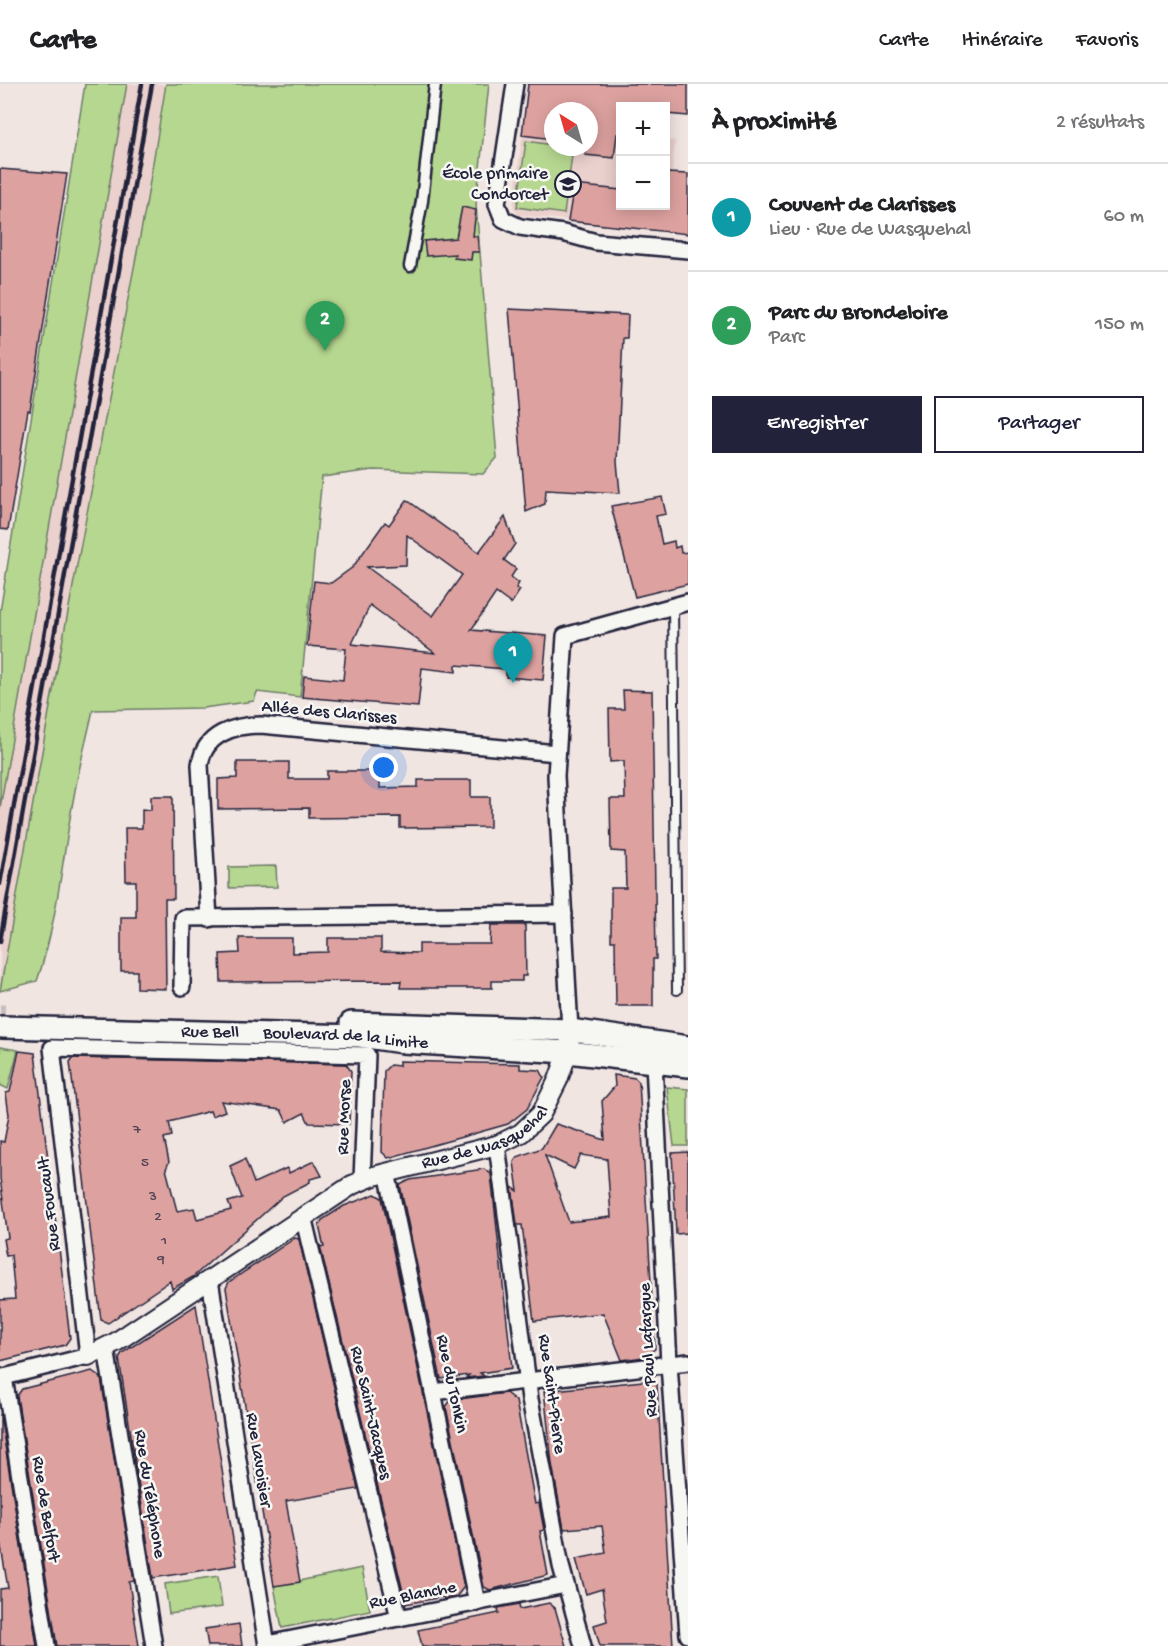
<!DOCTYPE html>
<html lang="fr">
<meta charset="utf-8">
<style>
body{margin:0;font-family:"Gochi Hand",sans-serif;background:#f2f2f2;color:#202124}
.controls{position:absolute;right:18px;top:18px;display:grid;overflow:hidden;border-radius:0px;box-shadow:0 3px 15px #0003}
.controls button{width:54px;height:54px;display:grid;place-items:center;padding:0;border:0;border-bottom:2px solid #e0e0e0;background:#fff;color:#202124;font:30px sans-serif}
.compass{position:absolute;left:544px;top:18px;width:54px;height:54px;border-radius:50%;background:#fff;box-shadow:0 3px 15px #0003;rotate:323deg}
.you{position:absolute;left:384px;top:684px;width:21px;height:21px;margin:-15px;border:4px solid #fff;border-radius:50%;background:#1a73e8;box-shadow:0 0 0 9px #1a73e833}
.badge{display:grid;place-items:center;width:39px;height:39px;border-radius:50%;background:#22223b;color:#fff;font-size:20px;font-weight:700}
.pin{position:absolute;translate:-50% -50px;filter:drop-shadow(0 2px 3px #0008)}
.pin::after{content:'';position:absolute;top:32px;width:21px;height:18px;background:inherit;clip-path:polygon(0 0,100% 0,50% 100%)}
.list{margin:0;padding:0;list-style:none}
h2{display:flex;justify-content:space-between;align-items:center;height:78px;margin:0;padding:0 24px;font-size:26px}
h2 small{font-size:20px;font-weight:400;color:#757577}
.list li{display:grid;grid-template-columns:39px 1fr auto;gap:18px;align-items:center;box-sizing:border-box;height:108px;padding:0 24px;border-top:2px solid #e0e0e0}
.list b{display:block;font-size:22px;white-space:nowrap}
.list p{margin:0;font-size:20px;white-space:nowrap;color:#757577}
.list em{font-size:20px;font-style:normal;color:#757577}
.actions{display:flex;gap:12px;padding:18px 24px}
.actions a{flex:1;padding:14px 0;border:2px solid #22223b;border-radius:0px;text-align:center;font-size:21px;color:#22223b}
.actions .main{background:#22223b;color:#fff}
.map{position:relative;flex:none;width:688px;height:1562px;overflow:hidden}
header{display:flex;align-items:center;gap:36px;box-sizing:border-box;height:84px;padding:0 30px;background:#fff;border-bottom:2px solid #e0e0e0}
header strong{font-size:28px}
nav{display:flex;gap:33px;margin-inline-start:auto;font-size:21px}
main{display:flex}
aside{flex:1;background:#fff}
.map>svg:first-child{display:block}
.built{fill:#ebd1ce}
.green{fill:#b6d790;stroke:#6c7c66;stroke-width:1.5}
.building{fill:#dda2a0;stroke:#22223b;stroke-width:1.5;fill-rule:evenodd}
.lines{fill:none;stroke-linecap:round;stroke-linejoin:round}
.secondary-tunnel{stroke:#c8bec1;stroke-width:21;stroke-dasharray:21 10;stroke-linecap:butt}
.service-casing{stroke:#22223b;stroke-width:12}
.pedestrian-casing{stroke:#22223b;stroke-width:15}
.minor-casing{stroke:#22223b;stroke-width:20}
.tertiary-casing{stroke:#22223b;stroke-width:22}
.secondary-casing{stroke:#22223b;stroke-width:26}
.service{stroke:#f6f6f2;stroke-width:8}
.pedestrian{stroke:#f6f6f2;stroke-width:10}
.minor{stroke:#f6f6f2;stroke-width:15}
.tertiary{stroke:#f6f6f2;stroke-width:18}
.secondary{stroke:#f6f6f2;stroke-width:21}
.rail{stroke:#22223b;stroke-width:4.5}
.labels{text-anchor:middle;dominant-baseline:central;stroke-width:5;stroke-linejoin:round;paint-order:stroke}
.number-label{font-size:15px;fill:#514254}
.poi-label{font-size:18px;fill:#22223b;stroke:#f6f6f2;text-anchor:end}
.street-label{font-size:18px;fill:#22223b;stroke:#f6f6f2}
</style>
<header>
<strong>Carte</strong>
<nav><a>Carte</a><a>Itinéraire</a><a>Favoris</a></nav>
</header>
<main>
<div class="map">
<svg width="688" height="1562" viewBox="0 0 688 1562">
<rect width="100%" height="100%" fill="#f1e5e2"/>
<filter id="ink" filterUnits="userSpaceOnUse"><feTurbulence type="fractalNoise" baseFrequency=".0167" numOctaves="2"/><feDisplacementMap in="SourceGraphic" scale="12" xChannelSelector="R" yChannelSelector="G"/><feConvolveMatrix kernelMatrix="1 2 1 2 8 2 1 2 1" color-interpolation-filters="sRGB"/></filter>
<g filter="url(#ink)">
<g class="built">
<polygon points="127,0 166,0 146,121 51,617 0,907 0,724"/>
<polygon points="524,36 553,40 553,63 589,63 589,47 620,51 620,122 666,122 666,56 675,57 666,147 518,131 513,123"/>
</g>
<g class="green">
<polygon points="85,0 127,0 0,724 0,528"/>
<path d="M 166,0 L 489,0 L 476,121 L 497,374 L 483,390 L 373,386 L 322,393 L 300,613 L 257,608 L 254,617 L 203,624 L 93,626 C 87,654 79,683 74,712 C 62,774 58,837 37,897 L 0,907 L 51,617 L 146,121 Z"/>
<polygon points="526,57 573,64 564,130 517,123"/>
<polygon points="276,782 277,803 229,804 229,783"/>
<polygon points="0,963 18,966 8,1005 0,1001"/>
<polygon points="667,1003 688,1005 688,1062 674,1062"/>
<polygon points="362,1484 370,1526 282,1544 274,1502"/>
<polygon points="218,1492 222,1523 169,1530 165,1500"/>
</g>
<g class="building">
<polygon points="528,0 688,0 688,32 666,30 666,22 621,22 621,50 617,50 614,74 585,71 587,63 589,63 589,27 553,27 553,55 522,51"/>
<polygon points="0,85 67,90 30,327 28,326 8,446 0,445"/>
<polygon points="666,89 688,90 688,150 568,137 574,101 621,106 621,122 666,122"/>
<polygon points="462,123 476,126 473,152 477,152 479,168 472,168 471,176 454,174 455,170 426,172 424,157 456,154"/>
<polygon points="509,225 628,231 627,254 623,254 617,378 620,409 546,405 545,420 526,428"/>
<polygon points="662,413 666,430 656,432 662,460 674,457 675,464 680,462 681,469 688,468 688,500 635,513 611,422"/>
<path d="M 407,416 L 479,468 L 505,433 L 515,460 L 504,476 L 516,485 L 511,493 L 519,499 L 516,504 L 520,506 L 511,520 L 496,509 L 471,546 L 547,552 L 543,596 L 506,593 L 506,585 L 456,581 L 456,588 L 422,584 L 418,623 L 302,613 L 304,592 L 343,596 L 346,565 L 307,562 L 314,497 L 331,499 L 353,483 L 385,438 L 389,441 ZM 407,451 L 462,491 L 433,532 L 367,483 L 406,481 ZM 370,521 L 435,569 L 352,560 Z"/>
<polygon points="623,606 652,607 656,875 653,875 653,922 616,922 615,857 611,857 611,804 626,804 625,768 611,767 610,715 625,715 624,677 610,678 609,625 624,625"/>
<polygon points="237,678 289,678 289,695 327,695 327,687 380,687 380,704 418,703 418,696 471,696 471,713 490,713 490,743 400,744 400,733 309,734 309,724 218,725 218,695 237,694"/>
<polygon points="151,712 173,712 174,815 165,815 166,905 137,904 137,887 121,887 121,833 136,833 136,797 126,797 125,744 142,744 142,725 151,726"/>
<polygon points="491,841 525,841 526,892 522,892 522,897 492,897 492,904 400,904 401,897 221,898 220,870 240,869 239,854 292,854 292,869 328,868 328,854 381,854 381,868 419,869 419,860 490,860"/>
<polygon points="19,967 35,969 70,1254 65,1261 0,1277 0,1216 15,1215 11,1171 6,1172 3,1155 8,1154 0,1094 0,1057 4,1058 9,1031 6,1009 10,1008"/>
<polygon points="73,974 346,980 351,987 349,1040 309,1039 304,1029 287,1038 281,1026 221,1017 225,1027 212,1032 210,1027 169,1038 172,1052 164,1054 169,1078 166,1085 177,1127 194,1124 197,1135 231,1126 228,1118 242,1114 230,1082 245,1075 254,1099 287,1084 289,1089 314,1077 322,1092 310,1095 310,1098 283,1112 193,1193 172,1205 170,1197 108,1239 101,1236 70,978"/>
<polygon points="399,977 520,980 520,985 540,986 544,993 527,1025 508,1040 388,1074 382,1068 384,987 390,981 399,982"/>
<path d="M 614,991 L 635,994 L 639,998 L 655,1265 L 644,1273 L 622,1276 L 603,1229 L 534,1237 L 522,1141 L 517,1141 L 512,1103 L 518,1107 L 514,1078 L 517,1073 L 542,1064 L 556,1040 L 605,1056 L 602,1017 L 615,1002 ZM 545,1071 L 574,1085 L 581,1071 L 607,1075 L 611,1133 L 569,1138 Z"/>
<polygon points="688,1068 688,1149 676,1150 672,1069"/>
<polygon points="484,1085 491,1090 512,1284 480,1289 484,1292 466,1294 469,1291 441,1295 400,1101 410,1096"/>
<polygon points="375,1110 382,1114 464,1503 456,1513 444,1515 443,1513 406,1520 320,1162 324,1163 319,1142 322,1136 344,1122"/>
<polygon points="295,1154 299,1155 358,1405 286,1417 300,1498 274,1502 226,1204 229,1198"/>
<polygon points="196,1221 237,1481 153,1494 119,1274 122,1269"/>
<polygon points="92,1287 101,1294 134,1497 129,1498 139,1562 57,1562 17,1312 22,1305"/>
<polygon points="653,1296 657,1300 673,1562 600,1562 594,1541 607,1537 602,1505 586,1510 576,1475 606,1469 602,1442 564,1445 552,1380 544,1307"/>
<polygon points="506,1309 516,1317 535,1420 539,1419 544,1446 540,1447 548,1491 490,1506 484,1503 446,1323 451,1316"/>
<polygon points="0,1330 37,1562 0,1562 0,1505 8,1504 0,1457"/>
<polygon points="549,1519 555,1524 566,1562 422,1562 418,1546 499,1529 498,1524 519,1520 520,1525"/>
<polygon points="239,1540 242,1562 208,1562 205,1545"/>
</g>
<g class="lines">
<polyline class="secondary-tunnel" points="0,931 5,931"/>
<defs>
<polyline id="service" points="673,522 677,906"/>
<polyline id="pedestrian" points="410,182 422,117 435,0"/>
<g id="minor">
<polyline points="515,0 497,120 503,135 520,143 563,149 596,158 688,166"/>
<path d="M 209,835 L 200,681 C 204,650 234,641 261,641 L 557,669"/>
<polyline points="182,903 183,834 564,830"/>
<polyline points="570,946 556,692 565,552 688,518"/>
<polyline points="654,979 669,1280 688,1551"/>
<polyline points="497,1061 530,1315 561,1482 583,1562"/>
<polyline points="387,1088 477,1519"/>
<polyline points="303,1132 399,1534"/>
<polyline points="210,1196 267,1562"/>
<polyline points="106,1264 154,1562"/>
<polyline points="4,1293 47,1562"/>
<polyline points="0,1294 88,1272 52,964 367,971 362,1096"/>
<polyline points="433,1308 688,1278"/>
<polyline points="267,1560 566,1501"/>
</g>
<g id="tertiary">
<path id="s1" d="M 88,1272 L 116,1258 L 352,1101 L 374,1092 L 497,1061 L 521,1049 L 541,1030 L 558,996 L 568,968 L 570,954"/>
</g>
<g id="secondary">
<polyline points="351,939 570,946 688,963"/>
<path id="s2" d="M 2,943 L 360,952 L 402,958 L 568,968 L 688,982"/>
</g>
</defs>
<use href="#service" class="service-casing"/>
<use href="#pedestrian" class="pedestrian-casing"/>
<use href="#minor" class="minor-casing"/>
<use href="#tertiary" class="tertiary-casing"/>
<use href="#secondary" class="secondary-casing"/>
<use href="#service" class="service"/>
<use href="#pedestrian" class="pedestrian"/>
<use href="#minor" class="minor"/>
<use href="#tertiary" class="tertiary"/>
<use href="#secondary" class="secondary"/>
<g class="rail">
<polyline points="0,800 142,0"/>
<polyline points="0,857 152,0"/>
</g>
</g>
</g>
<defs>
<symbol id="school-ring" viewBox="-11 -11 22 22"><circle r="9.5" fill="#f6f6f2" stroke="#22223b" stroke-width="1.5"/><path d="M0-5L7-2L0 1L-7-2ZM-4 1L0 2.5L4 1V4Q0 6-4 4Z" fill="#22223b"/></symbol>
</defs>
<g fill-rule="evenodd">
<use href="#school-ring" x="553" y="85" width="30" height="30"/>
</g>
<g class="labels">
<g class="number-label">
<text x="137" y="1046">7</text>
<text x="145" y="1079">5</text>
<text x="153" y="1113">3</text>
<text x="158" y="1133">2</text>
<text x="164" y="1157">1</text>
<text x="161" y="1176">9</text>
</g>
<g class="poi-label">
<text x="548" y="90">École primaire<tspan x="548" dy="21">Condorcet</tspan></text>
</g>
<g class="street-label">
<text transform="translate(329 629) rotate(5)">Allée des Clarisses</text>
<text transform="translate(210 949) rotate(1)">Rue Bell</text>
<text stroke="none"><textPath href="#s2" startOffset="344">Boulevard de la Limite</textPath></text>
<text transform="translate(345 1033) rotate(-88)">Rue Morse</text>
<text stroke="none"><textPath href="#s1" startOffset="458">Rue de Wasquehal</textPath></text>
<text transform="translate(50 1120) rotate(-97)">Rue Foucault</text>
<text transform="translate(649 1266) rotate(-93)">Rue Paul Lafargue</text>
<text transform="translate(451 1300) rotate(78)">Rue du Tonkin</text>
<text transform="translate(551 1310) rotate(82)">Rue Saint-Pierre</text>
<text transform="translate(370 1329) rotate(77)">Rue Saint-Jacques</text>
<text transform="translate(258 1376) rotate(81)">Rue Lavoisier</text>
<text transform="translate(149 1410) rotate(81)">Rue du Téléphone</text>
<text transform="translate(45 1425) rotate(81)">Rue de Belfort</text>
<text transform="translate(413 1512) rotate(-11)">Rue Blanche</text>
</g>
</g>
</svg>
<div class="controls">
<button>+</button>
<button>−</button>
</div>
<svg class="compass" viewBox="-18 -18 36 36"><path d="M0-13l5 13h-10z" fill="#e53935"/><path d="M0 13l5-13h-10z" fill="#757577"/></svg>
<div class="you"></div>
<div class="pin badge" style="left:513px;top:599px;background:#0f9aa8">1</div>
<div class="pin badge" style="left:325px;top:267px;background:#2e9e5b">2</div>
</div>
<aside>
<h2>À proximité<small>2 résultats</small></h2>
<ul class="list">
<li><span class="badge" style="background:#0f9aa8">1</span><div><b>Couvent de Clarisses</b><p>Lieu · Rue de Wasquehal</p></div><em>60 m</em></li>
<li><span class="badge" style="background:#2e9e5b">2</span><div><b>Parc du Brondeloire</b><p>Parc</p></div><em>150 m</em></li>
</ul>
<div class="actions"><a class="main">Enregistrer</a><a>Partager</a></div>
</aside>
</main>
